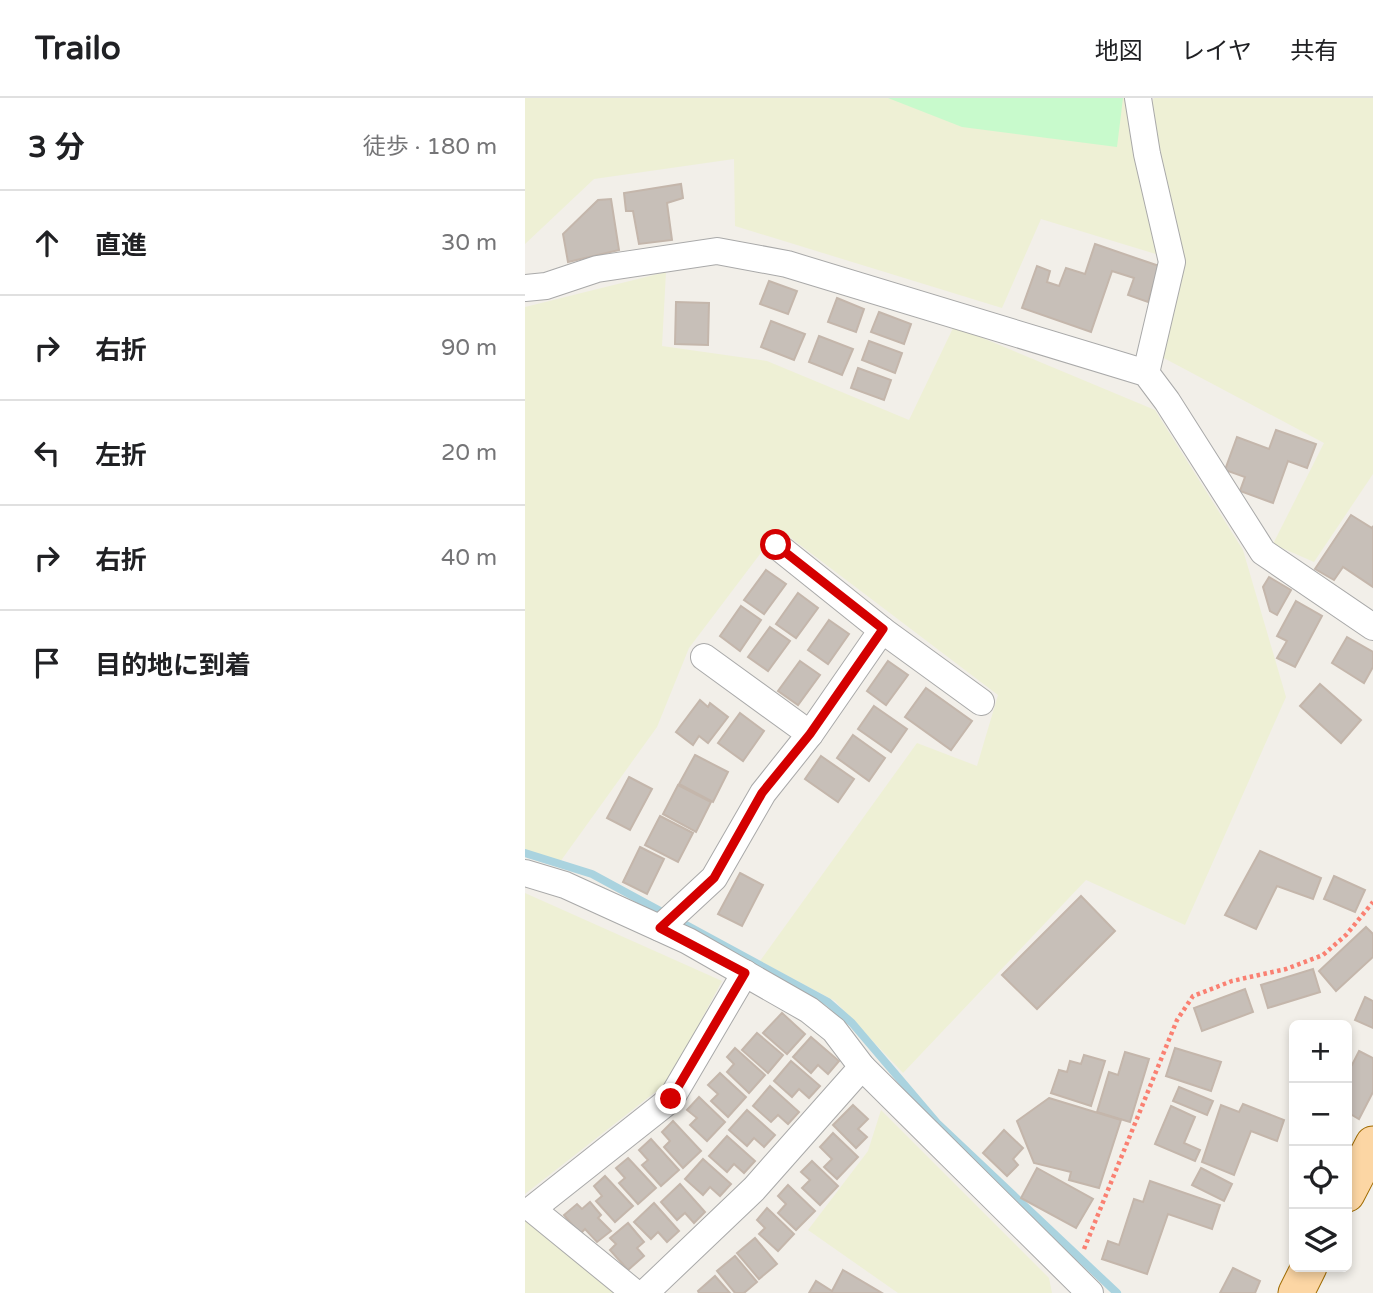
<!DOCTYPE html>
<html lang="ja">
<meta charset="utf-8">
<style>
body{margin:0;font-family:"Varela Round","Noto Sans JP",sans-serif;background:#f6f6f6;color:#202124}
.controls{position:absolute;right:21px;bottom:21px;display:grid;overflow:hidden;border-radius:10px;box-shadow:0 4px 10px #0003}
.controls button{width:63px;height:63px;display:grid;place-items:center;padding:0;border:0;border-bottom:2px solid #e0e0e0;background:#fff;color:#202124;font:35px sans-serif}
.stop{position:absolute;width:21px;height:21px;margin:-16px;border:5px solid #d40000;border-radius:50%;background:#fff}
.stop.end{background:#d40000;border-color:#fff;box-shadow:0 2px 7px #0008}
.list{margin:0;padding:0;list-style:none}
h2{display:flex;justify-content:space-between;align-items:center;height:91px;margin:0;padding:0 28px;font-size:30px}
h2 small{font-size:23px;font-weight:400;color:#757577}
.list li{display:grid;grid-template-columns:46px 1fr auto;gap:21px;align-items:center;box-sizing:border-box;height:105px;padding:0 28px;border-top:2px solid #e0e0e0}
.list b{display:block;font-size:26px;white-space:nowrap}
.list em{font-size:23px;font-style:normal;color:#757577}
.icon{flex:none;width:38px;height:38px;fill:none;stroke:currentColor;stroke-width:2;stroke-linecap:round;stroke-linejoin:round}
.map{position:relative;flex:none;width:848px;height:1195px;overflow:hidden}
header{display:flex;align-items:center;gap:42px;box-sizing:border-box;height:98px;padding:0 35px;background:#fff;border-bottom:2px solid #e0e0e0}
header strong{font-size:33px}
nav{display:flex;gap:38px;margin-inline-start:auto;font-size:24px}
main{display:flex}
aside{flex:1;background:#fff}
.map>svg:first-child{display:block}
.farmland{fill:#eef0d5}
.park{fill:#c8facc}
.lines{fill:none;stroke-linecap:round;stroke-linejoin:round}
.stream{stroke:#aad3df;stroke-width:8}
.building{fill:#c7bfb8;stroke:#c4b6ab;stroke-width:2}
.minor-casing{stroke:#a9a9a9;stroke-width:28}
.major-casing{stroke:#a06b00;stroke-width:37}
.path{stroke:#fa8072;stroke-width:4.5;stroke-dasharray:3.5 3.5;stroke-linecap:butt}
.minor{stroke:#fff;stroke-width:26}
.major{stroke:#fcd6a4;stroke-width:35}
.route{stroke:#d40000;stroke-width:9}
</style>
<header>
<strong>Trailo</strong>
<nav><a>地図</a><a>レイヤ</a><a>共有</a></nav>
</header>
<main>
<aside>
<h2>3 分<small>徒歩 · 180 m</small></h2>
<ul class="list">
<li><svg class="icon" aria-label="ahead" viewBox="0 0 24 24"><path d="M12 20V5M6 11l6-6 6 6"/></svg><div><b>直進</b></div><em>30 m</em></li>
<li><svg class="icon" aria-label="right" viewBox="0 0 24 24"><path d="M7 20v-9h11M14 6l5 5-5 5"/></svg><div><b>右折</b></div><em>90 m</em></li>
<li><svg class="icon" aria-label="left" viewBox="0 0 24 24"><path d="M17 20v-9H6M10 6l-5 5 5 5"/></svg><div><b>左折</b></div><em>20 m</em></li>
<li><svg class="icon" aria-label="right" viewBox="0 0 24 24"><path d="M7 20v-9h11M14 6l5 5-5 5"/></svg><div><b>右折</b></div><em>40 m</em></li>
<li><svg class="icon" aria-label="arrive" viewBox="0 0 24 24"><path d="M6 21V4h12l-3 4 3 4H6"/></svg><div><b>目的地に到着</b></div></li>
</ul>
</aside>
<div class="map">
<svg width="848" height="1195" viewBox="0 0 848 1195">
<rect width="100%" height="100%" fill="#f2efe9"/>
<g class="farmland">
<polygon points="0,0 601,0 634,157 516,121 477,210 210,128 209,61 69,81 0,146"/>
<polygon points="629,0 848,0 848,376 789,464 748,446 799,345 635,258 657,157 626,8"/>
<polygon points="141,174 137,248 242,263 384,322 429,228 630,312 718,452 761,599 660,827 561,782 378,975 310,903 235,863 392,645 452,668 473,597 254,431 164,550 132,629 35,764 0,753 0,209"/>
<polygon points="0,795 197,883 143,984 0,1096"/>
<polygon points="356,1012 524,1180 527,1195 373,1195 283,1132 343,1053"/>
<polygon points="0,1112 103,1195 0,1195"/>
</g>
<polygon class="park" points="363,0 598,0 592,49 437,29"/>
<g class="lines">
<polyline class="stream" points="0,755 67,776 303,904 327,925 413,1026 592,1195"/>
</g>
<g class="building">
<polygon points="156,86 158,100 142,105 147,142 114,146 108,113 101,113 99,95"/>
<polygon points="86,101 94,152 43,164 38,136 73,102"/>
<polygon points="570,146 634,168 623,204 603,197 609,180 587,173 566,234 497,210 512,168 525,173 522,184 534,188 541,170 560,176"/>
<polygon points="244,183 272,193 263,216 235,206"/>
<polygon points="312,200 339,211 331,234 303,224"/>
<polygon points="151,204 184,205 183,247 150,246"/>
<polygon points="354,214 386,226 379,246 346,234"/>
<polygon points="246,223 280,236 269,262 236,249"/>
<polygon points="294,238 328,251 317,277 284,264"/>
<polygon points="344,243 377,255 370,275 337,262"/>
<polygon points="333,270 366,282 359,302 326,290"/>
<polygon points="751,332 791,346 782,370 763,363 748,405 715,393 720,379 700,372 712,339 744,351"/>
<polygon points="826,417 847,430 848,428 848,489 818,469 809,482 790,471"/>
<polygon points="241,472 261,486 239,516 219,502"/>
<polygon points="744,479 766,492 752,517 745,513 738,489"/>
<polygon points="273,495 293,510 271,540 251,526"/>
<polygon points="771,503 797,518 770,569 752,560 762,543 752,538"/>
<polygon points="216,508 236,522 215,553 195,538"/>
<polygon points="304,522 324,536 303,566 283,552"/>
<polygon points="245,529 265,543 243,573 223,559"/>
<polygon points="822,539 848,554 848,569 839,585 807,565"/>
<polygon points="275,563 295,577 273,607 253,593"/>
<polygon points="363,563 383,577 361,607 342,593"/>
<polygon points="795,586 836,622 816,645 775,608"/>
<polygon points="401,590 447,623 426,652 380,619"/>
<polygon points="175,602 183,609 185,605 203,619 183,645 174,638 168,647 151,634"/>
<polygon points="349,608 382,631 366,654 333,631"/>
<polygon points="215,615 239,633 218,663 193,645"/>
<polygon points="328,637 360,660 344,683 312,660"/>
<polygon points="170,657 203,674 188,704 154,686"/>
<polygon points="296,658 329,681 313,704 280,681"/>
<polygon points="104,679 127,691 105,732 82,720"/>
<polygon points="153,687 186,704 171,734 138,716"/>
<polygon points="135,718 168,735 153,764 120,747"/>
<polygon points="115,749 139,761 122,796 98,784"/>
<polygon points="735,753 796,780 788,801 752,788 731,831 700,817"/>
<polygon points="215,775 238,787 217,828 193,816"/>
<polygon points="809,778 840,792 830,814 799,801"/>
<polygon points="556,798 590,833 512,911 477,877"/>
<polygon points="841,829 848,836 848,859 811,893 794,873"/>
<polygon points="788,871 795,894 743,910 736,887"/>
<polygon points="720,891 728,914 677,933 669,910"/>
<polygon points="840,899 848,903 848,930 830,922"/>
<polygon points="257,915 280,936 262,956 238,935"/>
<polygon points="232,935 258,957 243,975 217,952"/>
<polygon points="286,939 314,963 303,976 293,967 286,975 268,959"/>
<polygon points="210,950 240,977 224,995 202,974 209,966 202,959"/>
<polygon points="650,950 696,964 686,993 641,978"/>
<polygon points="834,953 848,960 848,994 834,1021 822,1014 822,965 827,967"/>
<polygon points="600,954 624,961 605,1024 572,1014 584,974 593,977"/>
<polygon points="559,957 580,963 566,1008 526,995 534,972 542,974 545,963 556,966"/>
<polygon points="266,963 295,988 284,1000 274,991 267,999 249,983"/>
<polygon points="195,975 221,999 203,1019 186,1003 193,996 183,987"/>
<polygon points="245,988 274,1014 263,1026 253,1017 246,1024 228,1008"/>
<polygon points="654,989 688,1003 682,1017 648,1003"/>
<polygon points="174,999 200,1024 182,1043 165,1027 172,1020 162,1012"/>
<polygon points="524,1000 596,1022 574,1090 544,1082 546,1074 509,1065 492,1023"/>
<polygon points="718,1006 759,1022 752,1043 726,1033 709,1077 677,1064 696,1007 714,1014"/>
<polygon points="328,1007 343,1021 333,1031 342,1039 331,1050 308,1027"/>
<polygon points="646,1008 670,1019 659,1045 675,1052 670,1063 630,1046"/>
<polygon points="222,1012 250,1037 239,1049 229,1040 222,1048 204,1032"/>
<polygon points="148,1023 176,1053 158,1070 139,1049 145,1043 137,1034"/>
<polygon points="479,1032 498,1050 488,1061 493,1067 482,1078 458,1055"/>
<polygon points="308,1035 333,1059 312,1081 299,1069 307,1061 295,1049"/>
<polygon points="202,1038 230,1063 219,1075 209,1066 202,1074 184,1058"/>
<polygon points="126,1041 154,1072 136,1088 117,1067 123,1062 114,1052"/>
<polygon points="103,1060 131,1090 113,1106 94,1085 100,1080 91,1070"/>
<polygon points="178,1061 206,1086 195,1098 185,1089 178,1097 160,1081"/>
<polygon points="287,1063 313,1088 295,1107 277,1090 285,1082 276,1074"/>
<polygon points="512,1070 568,1101 551,1130 496,1100"/>
<polygon points="676,1070 707,1086 699,1103 667,1087"/>
<polygon points="80,1078 108,1108 90,1124 71,1103 77,1098 69,1088"/>
<polygon points="625,1083 695,1107 687,1131 643,1116 622,1176 577,1161 583,1143 594,1147 609,1101 618,1104"/>
<polygon points="155,1086 180,1114 169,1125 160,1115 152,1122 136,1104"/>
<polygon points="263,1087 290,1113 271,1132 253,1115 261,1106 253,1098"/>
<polygon points="65,1104 76,1117 73,1120 86,1133 72,1144 60,1131 55,1136 39,1117 52,1106 57,1111"/>
<polygon points="129,1105 154,1133 142,1144 133,1134 126,1141 109,1124"/>
<polygon points="242,1110 269,1136 253,1153 234,1136 240,1130 232,1122"/>
<polygon points="103,1125 119,1144 112,1150 119,1158 103,1172 85,1152 91,1146 85,1140"/>
<polygon points="230,1140 252,1166 234,1181 212,1155"/>
<polygon points="210,1158 232,1184 219,1195 210,1195 192,1173"/>
<polygon points="708,1170 735,1183 730,1195 695,1195"/>
<polygon points="318,1172 357,1195 284,1195 291,1183 307,1193"/>
<polygon points="190,1178 205,1195 174,1195 173,1193"/>
</g>
<g class="lines">
<defs>
<g id="minor">
<polyline points="613,0 622,56 647,164 621,275"/>
<polyline points="0,190 21,188 72,171 192,153 262,166 621,275 642,303 738,454 848,529"/>
<polyline points="251,447 357,532"/>
<polyline points="179,559 285,636"/>
<polyline points="0,775 40,787 163,843 284,912 309,932 337,969 565,1195"/>
<polyline points="135,830 189,780 238,695 285,636 357,532 456,604"/>
<polyline points="110,1195 7,1111 146,1001 220,875"/>
<polyline points="120,1195 229,1091 337,969"/>
</g>
<g id="major">
<polyline points="822,1096 848,1046"/>
<polyline points="771,1195 784,1169"/>
</g>
</defs>
<use href="#minor" class="minor-casing"/>
<use href="#major" class="major-casing"/>
<polyline class="path" points="559,1151 652,922 668,898 707,883 761,871 798,857 821,837 848,804"/>
<use href="#minor" class="minor"/>
<use href="#major" class="major"/>
</g>
<g class="lines">
<polyline class="route" points="146,1001 220,875 135,830 189,780 237,695 285,636 358,531 251,447"/>
</g>
</svg>
<div class="controls">
<button>+</button>
<button>−</button>
<button><svg class="icon" aria-label="locate" viewBox="0 0 24 24"><circle cx="12" cy="12" r="6"/><path d="M12 2v4M12 18v4M2 12h4M18 12h4"/></svg></button>
<button><svg class="icon" aria-label="layers" viewBox="0 0 24 24"><path d="M12 4l9 5-9 5-9-5zM3 14l9 5 9-5"/></svg></button>
</div>
<div class="stop" style="left:251px;top:447px"></div>
<div class="stop end" style="left:146px;top:1001px"></div>
</div>
</main>
